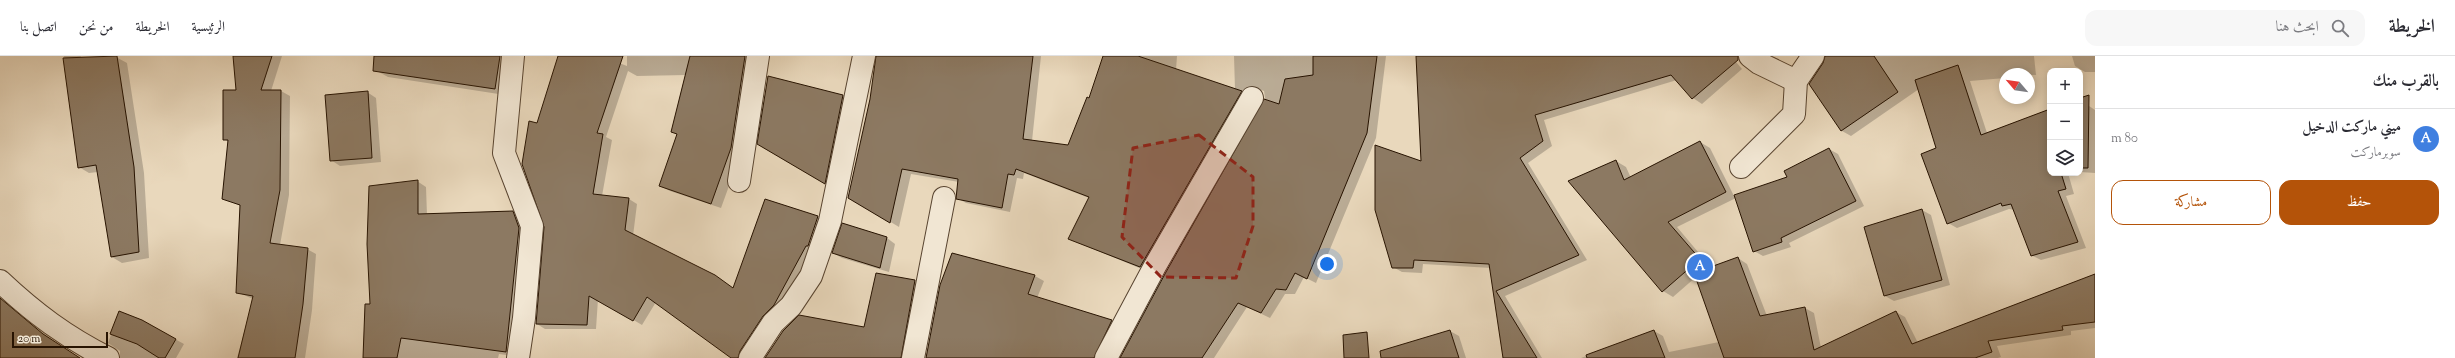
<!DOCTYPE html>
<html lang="ar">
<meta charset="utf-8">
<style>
body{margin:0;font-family:"Sorts Mill Goudy",Amiri,serif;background:#f7f7f7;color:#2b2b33;direction:rtl}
.controls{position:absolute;right:12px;top:12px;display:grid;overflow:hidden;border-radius:8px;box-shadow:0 2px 10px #0003}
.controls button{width:36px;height:36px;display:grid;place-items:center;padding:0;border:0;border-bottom:1px solid #e1e1e2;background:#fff;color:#2b2b33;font:20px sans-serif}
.compass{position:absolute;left:1999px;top:12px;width:36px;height:36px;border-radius:50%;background:#fff;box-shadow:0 2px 10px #0003;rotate:299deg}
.scale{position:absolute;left:12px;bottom:10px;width:96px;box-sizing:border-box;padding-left:4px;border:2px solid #271301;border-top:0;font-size:11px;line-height:14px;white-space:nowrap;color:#271301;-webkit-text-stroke:3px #f1e6d3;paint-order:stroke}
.you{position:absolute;left:1327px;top:208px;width:14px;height:14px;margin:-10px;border:3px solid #fff;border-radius:50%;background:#1a73e8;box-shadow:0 0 0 6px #1a73e833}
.badge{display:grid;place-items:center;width:26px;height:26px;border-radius:50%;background:#b45309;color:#fff;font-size:13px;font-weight:700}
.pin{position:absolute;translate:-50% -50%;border:2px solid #fff;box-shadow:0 1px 4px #0006}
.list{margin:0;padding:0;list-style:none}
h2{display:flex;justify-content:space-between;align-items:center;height:52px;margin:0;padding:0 16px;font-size:17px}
h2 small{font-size:13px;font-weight:400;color:#7c7c81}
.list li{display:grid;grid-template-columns:26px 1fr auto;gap:12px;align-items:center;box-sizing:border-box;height:60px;padding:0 16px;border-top:1px solid #e1e1e2}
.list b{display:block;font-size:15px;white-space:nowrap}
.list p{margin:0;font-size:13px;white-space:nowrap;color:#7c7c81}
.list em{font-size:13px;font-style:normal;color:#7c7c81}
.actions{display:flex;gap:8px;padding:12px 16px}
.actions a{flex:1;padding:9px 0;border:1px solid #b45309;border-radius:12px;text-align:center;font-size:14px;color:#b45309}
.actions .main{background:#b45309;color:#fff}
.icon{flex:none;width:22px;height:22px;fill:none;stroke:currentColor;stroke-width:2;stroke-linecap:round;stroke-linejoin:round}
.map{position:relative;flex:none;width:2095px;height:302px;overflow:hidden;direction:ltr}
header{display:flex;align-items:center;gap:24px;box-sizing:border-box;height:56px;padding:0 20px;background:#fff;border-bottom:1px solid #e1e1e2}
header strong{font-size:19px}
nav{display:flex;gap:22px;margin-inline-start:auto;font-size:14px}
.search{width:280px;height:36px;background:#f7f7f7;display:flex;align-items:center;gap:10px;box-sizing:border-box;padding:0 14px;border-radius:12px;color:#7c7c81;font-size:15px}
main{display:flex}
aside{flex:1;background:#fff}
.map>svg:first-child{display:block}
.shadow{fill:#0003}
.building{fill:#8c7962;stroke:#271301}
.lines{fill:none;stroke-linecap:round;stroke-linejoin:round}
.minor-casing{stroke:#584430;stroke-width:24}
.minor{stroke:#f1e6d3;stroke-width:22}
.marked{fill:#8f2418;fill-opacity:0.2;stroke:#8f2418;stroke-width:3;stroke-dasharray:8 5;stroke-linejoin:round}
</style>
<header>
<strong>الخريطة</strong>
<div class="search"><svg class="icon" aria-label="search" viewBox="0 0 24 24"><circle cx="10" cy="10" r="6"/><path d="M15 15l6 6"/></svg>ابحث هنا</div>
<nav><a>الرئيسية</a><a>الخريطة</a><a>من نحن</a><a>اتصل بنا</a></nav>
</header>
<main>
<aside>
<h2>بالقرب منك<small></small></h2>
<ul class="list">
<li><span class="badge" style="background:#3f7fe0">A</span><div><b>ميني ماركت الدخيل</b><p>سوبرماركت</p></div><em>80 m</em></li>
</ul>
<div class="actions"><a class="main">حفظ</a><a>مشاركة</a></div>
</aside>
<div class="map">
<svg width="2095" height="302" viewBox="0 0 2095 302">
<rect width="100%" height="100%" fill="#e9d8bc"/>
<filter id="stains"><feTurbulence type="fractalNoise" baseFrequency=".005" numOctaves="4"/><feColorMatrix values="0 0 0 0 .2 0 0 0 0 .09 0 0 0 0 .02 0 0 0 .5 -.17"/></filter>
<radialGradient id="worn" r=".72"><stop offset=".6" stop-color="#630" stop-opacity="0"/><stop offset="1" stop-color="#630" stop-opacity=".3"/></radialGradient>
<g class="shadow">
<polygon points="64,0 81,0 79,3 116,1 127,7 144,117 149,202 122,207 112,201 98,116 89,117 79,111"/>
<polygon points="234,0 282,0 271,35 281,35 290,40 289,139 280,189 307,193 316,198 312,254 305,302 237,302 253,243 237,236 241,150 223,142 229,86 224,83 237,35"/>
<polygon points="377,0 512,0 505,39 388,21 377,15"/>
<polygon points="559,0 601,0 627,10 627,0 756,0 741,97 721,152 670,135 660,130 678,79 672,76 686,19 637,20 628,15 606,81 612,84 602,140 629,143 637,148 633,180 734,233 766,144 818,161 826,166 782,254 741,302 733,302 656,246 642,269 598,243 596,273 545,273 537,268 545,171 538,68"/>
<polygon points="876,0 1041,0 1032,85 1069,90 1090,43 1104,0 1177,0 1176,14 1235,34 1234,0 1386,0 1376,82 1316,227 1304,221 1295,238 1285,238 1270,262 1247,251 1214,302 1121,302 1264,49 1265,42 1264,35 1261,34 1250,41 1149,216 1069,183 1089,142 1024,117 1023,123 1017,122 1010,156 966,147 957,142 959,126 911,118 899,171 849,141 871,43"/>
<polygon points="1417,0 1731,0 1742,13 1702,48 1693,42 1677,24 1544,64 1552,90 1528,107 1587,204 1505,240 1542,302 1504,302 1491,212 1423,208 1422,217 1402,216 1393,211 1422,107"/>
<polygon points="1838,0 2034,0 2036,19 2005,18 2005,22 1970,25 1987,77 2050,54 2050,117 2068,117 2074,138 2066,140 2086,192 2041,204 2031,199 2015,154 2009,153 1957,172 1948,167 1938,93 1919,33 1851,80 1842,75 1810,28"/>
<polygon points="2072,0 2095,0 2095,16 2085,16 2075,10"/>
<polygon points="768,21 843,40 852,45 834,132 758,88"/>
<polygon points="367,36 376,42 381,106 340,110 331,104"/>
<polygon points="2080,50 2089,50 2095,54 2095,117 2080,116"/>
<polygon points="1700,86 1710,92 1734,140 1788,122 1829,93 1838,98 1864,150 1789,187 1791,191 1763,200 1754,195 1736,142 1677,171 1709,209 1703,215 1738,202 1747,208 1767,260 1805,252 1814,257 1821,292 1896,256 1905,261 1918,287 2095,224 2095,272 2071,275 2071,279 1997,290 2001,301 1998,302 1581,302 1654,275 1663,280 1669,296 1719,286 1696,221 1673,241 1663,235 1616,105 1626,111 1631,122"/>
<polygon points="417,125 426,131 427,159 513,156 522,161 515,300 499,298 498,302 363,302 371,249"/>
<polygon points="1922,154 1931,159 1950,229 1894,245 1885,240"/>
<polygon points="887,182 895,188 889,216 842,202 833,197"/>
<polygon points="953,198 1035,220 1044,225 1037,242 1112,265 1120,270 1100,302 927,302"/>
<polygon points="877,218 915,225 924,230 911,302 766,302 865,272"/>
<polygon points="0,244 9,248 39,274 78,302 0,302"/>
<polygon points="119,257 142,265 184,288 176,302 120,302 120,295 108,287"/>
<polygon points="1450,275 1459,280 1466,302 1420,302"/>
</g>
<g class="building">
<polygon points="117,0 134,111 139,196 111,201 96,109 78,112 63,2"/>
<polygon points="233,0 272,0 261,34 281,34 280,134 270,187 308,192 303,248 295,302 238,302 253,240 236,237 240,149 222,143 228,84 223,84 223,34 236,34"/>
<polygon points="374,0 500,0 495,33 373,15"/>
<polygon points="558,0 623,0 597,77 603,78 593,138 629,142 625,174 715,219 733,232 765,143 818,160 808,190 806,190 774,249 763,260 740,295 738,302 731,302 647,241 633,265 589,240 587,269 536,268 544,171 522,108 529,65 537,67"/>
<polygon points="690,0 745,0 731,92 711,148 659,130 677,78 671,76"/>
<polygon points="876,0 1033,0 1023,83 1068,89 1087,41 1089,42 1103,0 1138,0 1242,35 1140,211 1068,183 1089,141 1016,113 1014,119 1008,118 1002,152 956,143 958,123 902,113 890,167 848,142 870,43"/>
<polygon points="1313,0 1377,0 1367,77 1307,223 1295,217 1286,234 1276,233 1261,257 1238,247 1202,302 1120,302 1166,216 1264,43 1279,48 1285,23 1313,19"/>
<polygon points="1416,0 1738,0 1738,4 1692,43 1671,19 1535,59 1543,85 1520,102 1579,199 1496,235 1537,302 1503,302 1489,208 1414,204 1413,212 1392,212 1375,154 1375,89 1421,105"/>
<polygon points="1825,0 1874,0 1898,36 1841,75 1809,28 1823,7"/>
<polygon points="1958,9 1981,79 2050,53 2050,117 2061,117 2066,133 2058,135 2078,186 2031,200 2011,148 2002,150 2001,147 1947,168 1921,98 1936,92 1915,24"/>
<polygon points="768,20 843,39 825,128 757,88"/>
<polygon points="368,35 372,102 330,105 325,39"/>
<polygon points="2089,39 2088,112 2080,112 2080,42"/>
<polygon points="1700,85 1726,136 1668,166 1700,203 1662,236 1568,125 1616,104 1624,124"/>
<polygon points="1829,92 1856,145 1781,182 1782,186 1753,196 1734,139 1787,121 1784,115"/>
<polygon points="418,124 418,158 513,155 519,172 506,296 401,282 397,302 363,302 365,248 370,248 367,188 369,130"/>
<polygon points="1922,153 1942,224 1884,240 1864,171"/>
<polygon points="842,167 887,181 880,212 832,197"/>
<polygon points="952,197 1035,219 1028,238 1112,264 1094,302 926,302 940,229"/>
<polygon points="1738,201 1760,260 1805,251 1814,294 1896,255 1912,288 2095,218 2095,266 2062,270 2063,274 1988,285 1992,296 1975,302 1724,302 1694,217"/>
<polygon points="876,217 915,224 901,302 765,302 783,275 799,259 864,271"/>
<polygon points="0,242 43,278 80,302 0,302"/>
<polygon points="119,255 142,264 176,283 165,302 159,302 137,288 110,278"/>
<polygon points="1450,274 1459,302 1381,302 1380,295"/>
<polygon points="1654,274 1665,302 1587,302 1586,299"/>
<polygon points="1367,276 1369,302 1344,302 1343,279"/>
</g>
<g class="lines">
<defs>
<g id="minor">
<polyline points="513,0 504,97 532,170 524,262 518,302"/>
<polyline points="1750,0 1759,7 1796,25"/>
<polyline points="1741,111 1794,58 1796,25 1813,0"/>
<polyline points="739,125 758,0"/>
<path d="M 0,225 C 34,257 66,281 108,302"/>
<polyline points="750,302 773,267 791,250 811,220 830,165 864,0"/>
<polyline points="913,302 944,142"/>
<polyline points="1106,302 1155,210 1252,42"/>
</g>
</defs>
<use href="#minor" class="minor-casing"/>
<use href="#minor" class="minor"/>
</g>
<path class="marked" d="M 1199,79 L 1253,121 L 1253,170 L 1236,222 L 1161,221 L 1122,181 L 1133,92 Z"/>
<rect width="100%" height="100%" filter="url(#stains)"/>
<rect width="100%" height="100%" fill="url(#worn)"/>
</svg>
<div class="controls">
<button>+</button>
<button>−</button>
<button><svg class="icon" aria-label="layers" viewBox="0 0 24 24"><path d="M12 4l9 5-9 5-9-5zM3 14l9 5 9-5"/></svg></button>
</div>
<svg class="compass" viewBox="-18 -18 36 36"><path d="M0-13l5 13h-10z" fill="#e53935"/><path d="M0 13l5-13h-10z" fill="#7c7c81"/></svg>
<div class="scale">20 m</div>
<div class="you"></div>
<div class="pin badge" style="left:1700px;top:211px;background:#3f7fe0">A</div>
</div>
</main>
